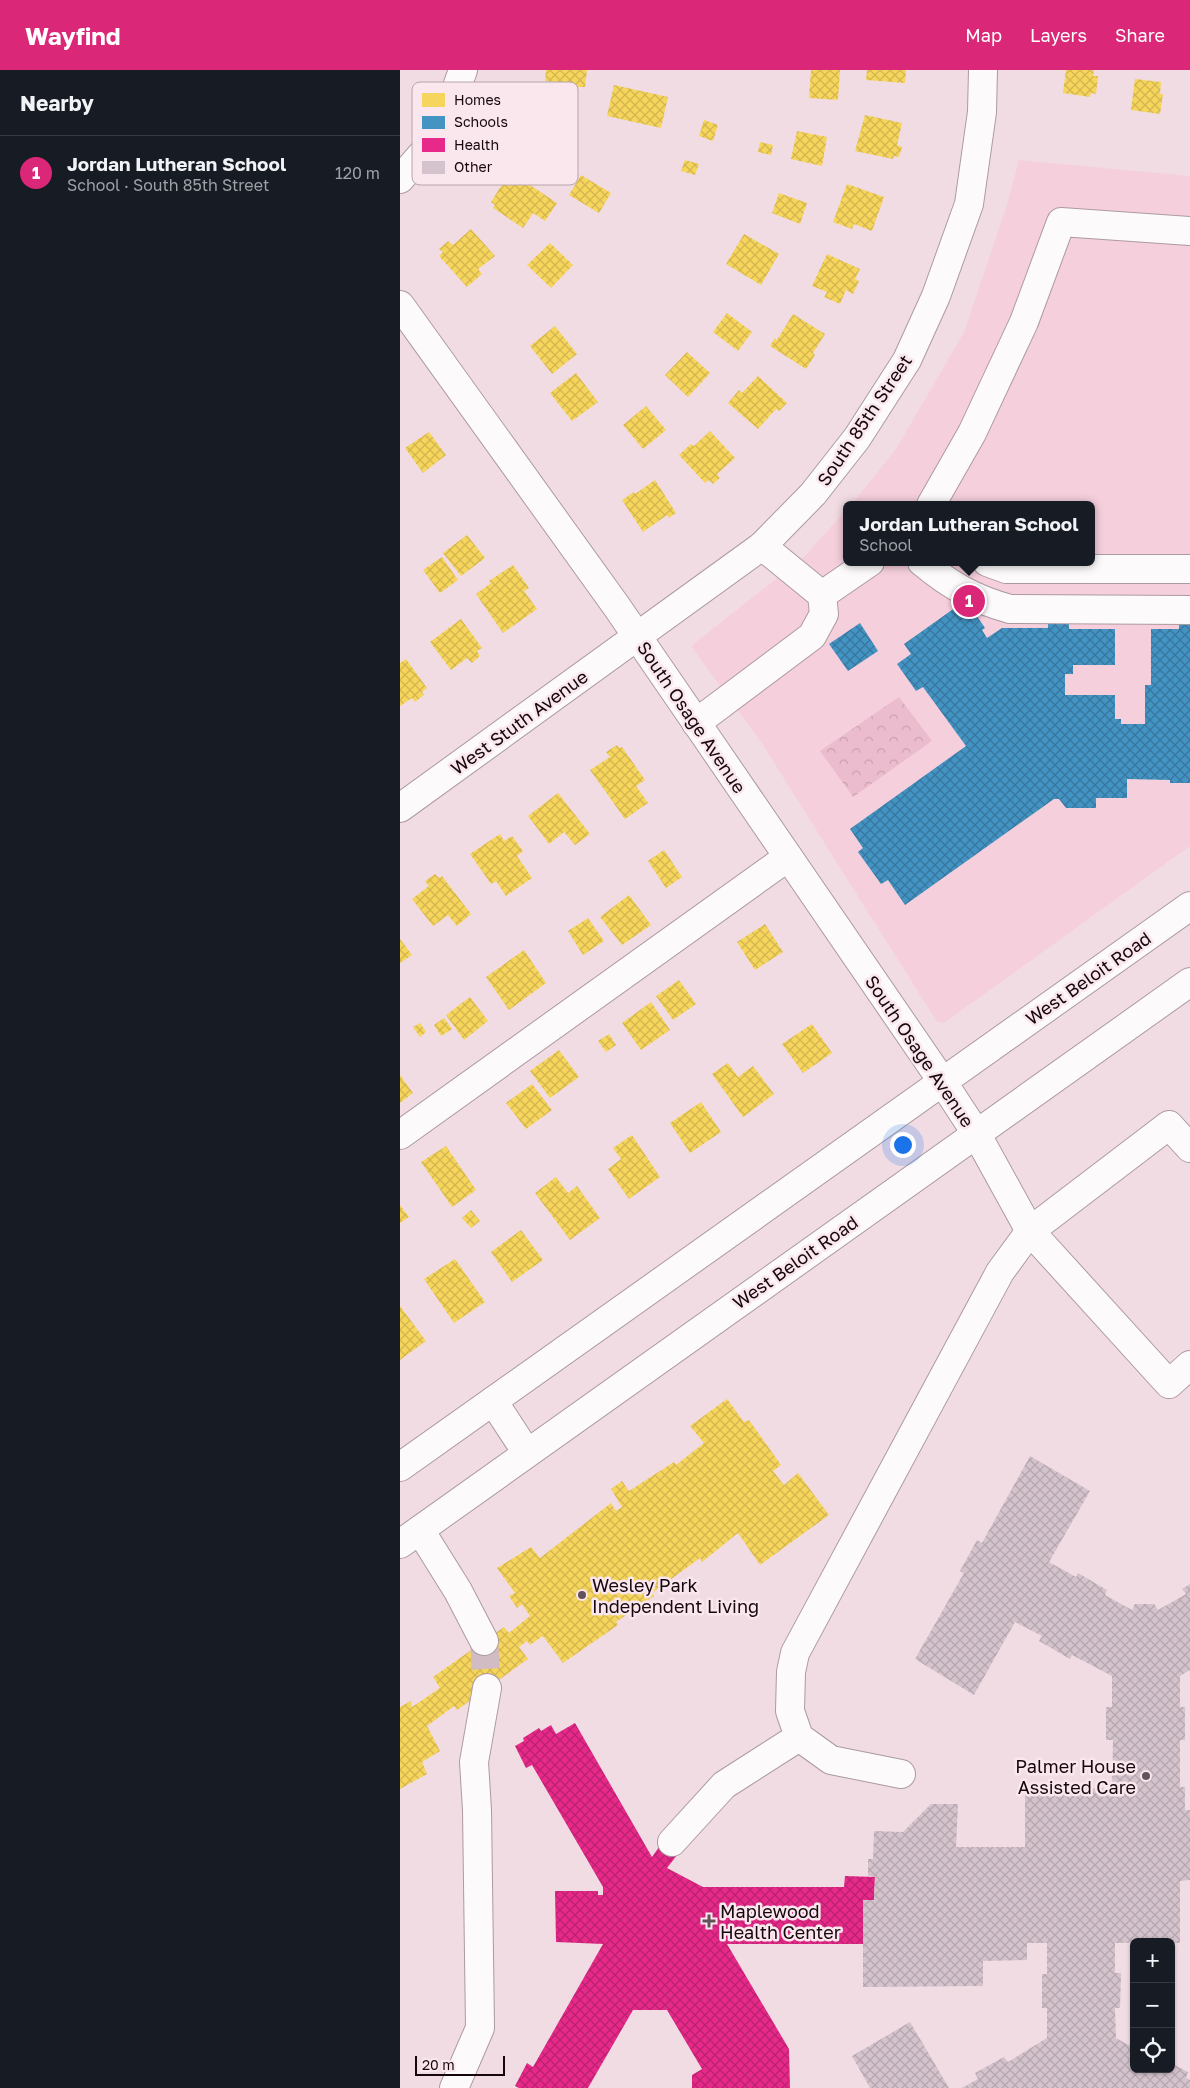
<!DOCTYPE html>
<meta charset="utf-8">
<style>
body{margin:0;font-family:"Golos Text",sans-serif;background:#242831;color:#f1f3f6}
.controls{position:absolute;right:15px;bottom:15px;display:grid;overflow:hidden;border-radius:8px;box-shadow:0 1px 4px #0004}
.controls button{width:45px;height:45px;display:grid;place-items:center;padding:0;border:0;border-bottom:1px solid #363941;background:#171b24;color:#f1f3f6;font:25px sans-serif}
.scale{position:absolute;left:15px;bottom:12px;width:90px;box-sizing:border-box;padding-left:5px;border:2px solid #16070d;border-top:0;font-size:14px;line-height:18px;white-space:nowrap;color:#16070d;-webkit-text-stroke:4px #fae7ee;paint-order:stroke}
.you{position:absolute;left:502px;top:1074px;width:18px;height:18px;margin:-12px;border:4px solid #fff;border-radius:50%;background:#1a73e8;box-shadow:0 0 0 8px #1a73e833}
.badge{display:grid;place-items:center;width:32px;height:32px;border-radius:50%;background:#db2777;color:#fff;font-size:16px;font-weight:700}
.pin{position:absolute;translate:-50% -50%;border:2px solid #fff;box-shadow:0 1px 5px #0006}
.popup{position:absolute;left:443px;top:431px;width:252px;height:65px;box-sizing:border-box;display:grid;place-content:center;border-radius:8px;background:#171b24;filter:drop-shadow(0 1px 4px #0005);font-size:16px;white-space:nowrap;color:#9ea1a6}
.popup b{font-size:19px;color:#f1f3f6}
.popup::after{content:'';position:absolute;left:50%;top:100%;margin-left:-10px;border:10px solid transparent;border-top-color:#171b24}
.list{margin:0;padding:0;list-style:none}
h2{display:flex;justify-content:space-between;align-items:center;height:65px;margin:0;padding:0 20px;font-size:21px}
h2 small{font-size:16px;font-weight:400;color:#9ea1a6}
.list li{display:grid;grid-template-columns:32px 1fr auto;gap:15px;align-items:center;box-sizing:border-box;height:75px;padding:0 20px;border-top:1px solid #363941}
.list b{display:block;font-size:19px;white-space:nowrap}
.list p{margin:0;font-size:16px;white-space:nowrap;color:#9ea1a6}
.list em{font-size:16px;font-style:normal;color:#9ea1a6}
.icon{flex:none;width:28px;height:28px;fill:none;stroke:currentColor;stroke-width:2;stroke-linecap:round;stroke-linejoin:round}
.map{position:relative;flex:none;width:790px;height:2018px;overflow:hidden}
header{display:flex;align-items:center;gap:30px;box-sizing:border-box;height:70px;padding:0 25px;background:#db2777;color:#fff}
header strong{font-size:24px}
nav{display:flex;gap:28px;margin-inline-start:auto;font-size:18px}
main{display:flex}
aside{flex:1;background:#171b24}
.map>svg:first-child{display:block}
.built{fill:#f6cfdd}
.park{fill:url(#park-crowns)}
.homes{fill:url(#homes-cross-hatch)}
.schools{fill:url(#schools-cross-hatch)}
.health{fill:url(#health-cross-hatch)}
.building{fill:url(#building-cross-hatch)}
.lines{fill:none;stroke-linecap:round;stroke-linejoin:round}
.minor-tunnel{stroke:#d1bcc4;stroke-width:28;stroke-dasharray:28 14;stroke-linecap:butt}
.minor-casing{stroke:#ac9aa1;stroke-width:30}
.major-casing{stroke:#ac9aa1;stroke-width:30}
.minor{stroke:#fdfafb;stroke-width:28}
.major{stroke:#fdfafb;stroke-width:28}
.poi-dot{fill:#635258;stroke:#fae7ee;stroke-width:2}
.labels{text-anchor:middle;dominant-baseline:central;stroke-width:5;stroke-linejoin:round;paint-order:stroke}
.street-label{font-size:18px;fill:#16070d;stroke:#fae7ee}
.poi-label{font-size:18px;fill:#16070d;stroke:#fae7ee;text-anchor:start}
.key{fill:#fae7ee;stroke:#b6a4aa;stroke-width:1}
.key-label{font-size:14px;fill:#16070d}
</style>
<header>
<strong>Wayfind</strong>
<nav><a>Map</a><a>Layers</a><a>Share</a></nav>
</header>
<main>
<aside>
<h2>Nearby<small></small></h2>
<ul class="list">
<li><span class="badge">1</span><div><b>Jordan Lutheran School</b><p>School · South 85th Street</p></div><em>120 m</em></li>
</ul>
</aside>
<div class="map">
<svg width="790" height="2018" viewBox="0 0 790 2018">
<defs>
<pattern id="park-crowns" width="20" height="18" patternUnits="userSpaceOnUse" patternTransform="scale(1.25)"><rect width="20" height="18" fill="#ebbccd"/><path d="M2 6a3 3 0 1 1 6 0M12 15a3 3 0 1 1 6 0" fill="none" stroke="#c9a0af"/></pattern>
<pattern id="homes-cross-hatch" width="8" height="8" patternUnits="userSpaceOnUse" patternTransform="scale(1.25)"><rect width="8" height="8" fill="#f6d55c"/><path d="M0 0l8 8M0 8l8-8" fill="none" stroke="#d2b54f"/></pattern>
<pattern id="schools-cross-hatch" width="8" height="8" patternUnits="userSpaceOnUse" patternTransform="scale(1.25)"><rect width="8" height="8" fill="#4393c3"/><path d="M0 0l8 8M0 8l8-8" fill="none" stroke="#37769d"/></pattern>
<pattern id="health-cross-hatch" width="8" height="8" patternUnits="userSpaceOnUse" patternTransform="scale(1.25)"><rect width="8" height="8" fill="#e7298a"/><path d="M0 0l8 8M0 8l8-8" fill="none" stroke="#ba216f"/></pattern>
<pattern id="building-cross-hatch" width="8" height="8" patternUnits="userSpaceOnUse" patternTransform="scale(1.25)"><rect width="8" height="8" fill="#d4c3cc"/><path d="M0 0l8 8M0 8l8-8" fill="none" stroke="#b5a6ae"/></pattern>
</defs>
<rect width="100%" height="100%" fill="#f2dce4"/>
<polygon class="built" points="619,90 790,106 790,776 544,953 537,952 361,672 291,576 405,486 446,440 446,492 692,492 692,435 451,435 496,379 564,262 606,138"/>
<polygon class="park" points="499,627 532,671 453,727 420,681"/>
<g class="homes">
<polygon points="146,0 187,0 185,17 178,17 177,25 154,22 156,12 145,11"/>
<polygon points="411,0 440,0 438,30 409,28"/>
<polygon points="467,0 506,0 505,13 466,10"/>
<polygon points="666,0 694,0 693,6 698,6 696,24 691,23 690,27 663,23"/>
<polygon points="735,9 761,12 760,24 763,24 760,44 731,40"/>
<polygon points="214,15 268,27 261,58 207,46"/>
<polygon points="134,39 172,55 164,73 168,75 161,91 142,83 141,87 133,84 135,80 124,76 135,51 130,49"/>
<polygon points="465,45 502,53 497,75 502,77 499,87 494,86 493,89 455,81"/>
<polygon points="304,50 318,55 313,71 299,66"/>
<polygon points="397,61 427,67 422,96 391,89"/>
<polygon points="360,72 373,75 371,85 358,82"/>
<polygon points="285,90 299,94 295,105 281,101"/>
<polygon points="115,105 157,133 145,151 133,143 123,158 93,138 95,135 91,132 103,113 108,116"/>
<polygon points="181,105 211,123 199,143 169,125"/>
<polygon points="447,114 484,127 472,161 454,154 452,159 433,152"/>
<polygon points="379,123 407,133 400,154 372,143"/>
<polygon points="71,159 95,186 78,199 82,204 67,217 39,186 43,182 39,179 48,171 53,175"/>
<polygon points="344,164 379,184 361,215 326,194"/>
<polygon points="150,173 173,195 151,218 127,195"/>
<polygon points="427,184 460,199 455,209 459,211 453,224 446,220 440,234 424,227 427,222 412,216"/>
<polygon points="327,243 352,262 338,281 313,262"/>
<polygon points="393,244 425,264 413,283 415,285 406,299 370,276 375,268 377,270"/>
<polygon points="155,256 177,284 152,304 130,276"/>
<polygon points="287,282 310,303 288,327 265,305"/>
<polygon points="176,303 198,332 172,351 150,323"/>
<polygon points="358,306 387,333 379,341 376,339 358,359 328,333 339,320 342,323"/>
<polygon points="246,336 266,360 243,379 223,355"/>
<polygon points="310,361 335,388 317,404 320,408 313,414 309,410 305,413 279,385 291,374 294,376"/>
<polygon points="29,362 46,385 23,403 5,378"/>
<polygon points="255,410 276,443 269,448 267,445 243,462 222,430 234,422 235,424"/>
<polygon points="67,465 85,488 61,506 43,483"/>
<polygon points="42,487 58,510 40,523 23,500"/>
<polygon points="113,495 129,518 124,521 137,539 103,563 76,524 91,513 89,511"/>
<polygon points="61,549 82,578 77,581 80,586 72,593 67,588 51,600 30,572"/>
<polygon points="6,589 27,618 22,622 24,625 15,632 12,628 0,636 0,593"/>
<polygon points="217,675 219,678 222,677 245,710 236,716 248,733 225,749 190,700 210,687 206,682"/>
<polygon points="158,723 190,764 175,775 164,762 149,774 128,746"/>
<polygon points="100,764 104,771 112,766 123,781 117,786 132,808 106,826 96,811 91,814 70,784"/>
<polygon points="264,780 282,807 266,818 248,791"/>
<polygon points="35,804 39,808 42,806 71,844 57,856 48,845 33,856 12,829 29,816 25,811"/>
<polygon points="229,825 251,855 222,875 200,847"/>
<polygon points="188,848 204,871 183,885 168,861"/>
<polygon points="365,854 383,882 355,900 337,872"/>
<polygon points="0,869 12,885 0,893"/>
<polygon points="124,880 146,913 109,940 86,907"/>
<polygon points="279,910 296,934 273,950 256,926"/>
<polygon points="70,927 88,951 64,970 46,945"/>
<polygon points="251,932 270,960 241,980 222,953"/>
<polygon points="44,948 52,959 41,966 34,955"/>
<polygon points="20,953 26,962 20,967 13,957"/>
<polygon points="412,954 432,983 403,1003 382,974"/>
<polygon points="209,964 216,975 206,982 198,971"/>
<polygon points="159,980 179,1007 150,1028 130,1001"/>
<polygon points="328,993 338,1007 353,996 374,1024 343,1047 312,1004"/>
<polygon points="0,1005 13,1023 0,1033"/>
<polygon points="132,1014 152,1040 126,1059 106,1033"/>
<polygon points="301,1032 321,1062 290,1083 270,1053"/>
<polygon points="232,1065 260,1107 229,1129 208,1099 221,1089 213,1078"/>
<polygon points="46,1076 76,1120 52,1137 21,1092"/>
<polygon points="156,1107 168,1123 177,1116 200,1148 170,1170 135,1123"/>
<polygon points="0,1135 9,1147 0,1153"/>
<polygon points="71,1140 80,1151 71,1158 62,1148"/>
<polygon points="121,1160 143,1190 112,1212 91,1182"/>
<polygon points="55,1189 85,1232 54,1253 24,1209"/>
<polygon points="0,1236 26,1271 0,1290"/>
<polygon points="327,1329 344,1352 349,1350 381,1395 373,1401 384,1415 398,1403 429,1445 360,1495 338,1463 302,1492 300,1488 252,1523 254,1526 216,1552 218,1555 163,1593 143,1566 130,1575 127,1571 119,1577 128,1589 57,1640 54,1636 27,1656 40,1681 22,1692 27,1704 0,1719 0,1637 11,1631 12,1637 40,1618 33,1607 104,1557 109,1563 130,1546 122,1534 117,1538 109,1526 115,1523 97,1498 131,1477 140,1488 211,1433 216,1441 222,1437 211,1419 222,1411 229,1421 274,1392 276,1395 304,1373 290,1356"/>
</g>
<g class="schools">
<polygon points="566,530 585,558 582,560 587,568 602,558 648,558 648,550 669,550 669,559 715,559 715,595 673,595 673,604 665,604 665,625 715,625 715,649 721,649 721,654 745,654 745,615 751,615 751,559 779,559 779,552 790,552 790,713 770,713 770,710 727,709 727,728 696,728 696,738 666,738 659,729 654,729 505,835 488,810 481,814 458,782 463,778 450,759 566,676 523,617 516,621 497,594 511,584 504,574"/>
<polygon points="460,553 478,581 448,601 429,574"/>
</g>
<polygon class="health" points="175,1653 252,1787 266,1767 281,1780 267,1798 303,1817 444,1817 445,1806 475,1807 474,1830 463,1830 463,1874 327,1874 389,1979 390,2018 292,2018 292,2005 302,1999 267,1940 233,1940 188,2018 119,2018 115,2016 127,1993 133,1997 203,1874 156,1872 155,1821 198,1821 198,1825 203,1825 203,1817 132,1695 126,1698 115,1676 124,1671 123,1668 139,1658 141,1661 151,1655 156,1664"/>
<g class="building">
<polygon points="630,1386 690,1421 649,1492 676,1507 678,1503 707,1520 705,1525 732,1540 735,1534 754,1534 758,1540 786,1524 782,1519 790,1514 790,1600 780,1606 780,1637 785,1637 785,1670 780,1670 780,1717 785,1717 785,1740 790,1740 790,1810 780,1811 780,1873 771,1873 771,1872 715,1873 715,1903 721,1903 720,1938 715,1938 716,1968 734,1978 734,1999 771,1999 771,1993 788,2002 786,2008 790,2010 790,2018 562,2018 578,2009 575,2003 604,1987 608,1992 647,1968 647,1938 642,1938 642,1904 647,1904 647,1873 627,1873 627,1890 583,1891 583,1916 463,1917 463,1830 474,1830 475,1807 468,1806 468,1789 473,1789 474,1761 503,1762 531,1734 558,1734 556,1777 625,1777 625,1718 712,1718 713,1670 706,1670 706,1637 712,1637 712,1606 672,1585 670,1589 639,1571 642,1566 615,1552 574,1625 515,1589 564,1503 560,1501 577,1470 582,1473"/>
<polygon points="510,1952 549,2018 470,2018 452,1986"/>
</g>
<g class="lines">
<polyline class="minor-tunnel" points="84,1571 87,1618"/>
<defs>
<g id="minor">
<polyline points="0,109 24,82 48,42 63,0"/>
<polyline points="0,235 217,537 542,1011 576,1063 630,1161 769,1314 790,1295"/>
<polyline points="531,435 572,363 624,252 661,152 790,161"/>
<path d="M 522,492 C 551,516 574,529 610,539 L 790,540"/>
<polyline points="587,492 606,499 790,499"/>
<polyline points="422,525 470,492"/>
<polyline points="296,653 412,566 424,544 422,525 362,476"/>
<polyline points="0,738 362,476 413,424 457,368 507,290 536,226 569,134 582,42 583,0"/>
<polyline points="0,1065 388,787"/>
<polyline points="93,1331 127,1383"/>
<polyline points="20,1460 58,1521 84,1571"/>
<polyline points="501,1704 431,1690 399,1667 390,1641 391,1602 395,1583 600,1202 630,1161 769,1055 790,1078"/>
<polyline points="272,1772 324,1715 399,1667"/>
<polyline points="54,2018 80,1958 77,1740 74,1692 87,1618"/>
</g>
<g id="major">
<polyline points="0,1397 790,836"/>
<polyline points="0,1474 790,912"/>
</g>
</defs>
<use href="#minor" class="minor-casing"/>
<use href="#major" class="major-casing"/>
<use href="#minor" class="minor"/>
<use href="#major" class="major"/>
</g>
<g class="poi-dot">
<circle cx="182" cy="1525" r="5"/>
<circle cx="746" cy="1706" r="5"/>
<path d="M306.5 1843.5h5v5h5v5h-5v5h-5v-5h-5v-5h5z"/>
</g>
<g class="labels">
<g class="street-label">
<text transform="translate(464 350) rotate(-56)">South 85th Street</text>
<text transform="translate(292 647) rotate(56)">South Osage Avenue</text>
<text transform="translate(119 652) rotate(-36)">West Stuth Avenue</text>
<text transform="translate(688 908) rotate(-35)">West Beloit Road</text>
<text transform="translate(520 981) rotate(56)">South Osage Avenue</text>
<text transform="translate(395 1192) rotate(-35)">West Beloit Road</text>
</g>
<g class="poi-label">
<text x="192" y="1515">Wesley Park<tspan x="192" dy="21">Independent Living</tspan></text>
<text x="736" y="1696" text-anchor="end">Palmer House<tspan x="736" dy="21">Assisted Care</tspan></text>
<text x="320" y="1841">Maplewood<tspan x="320" dy="21">Health Center</tspan></text>
</g>
</g>
<rect x="12" y="12" width="166" height="103" rx="8" class="key"/>
<rect x="22" y="23" width="23" height="14" fill="#f6d55c"/>
<rect x="22" y="46" width="23" height="13" fill="#4393c3"/>
<rect x="22" y="68" width="23" height="14" fill="#e7298a"/>
<rect x="22" y="91" width="23" height="13" fill="#d4c3cc"/>
<g class="key-label">
<text x="54" y="35">Homes</text>
<text x="54" y="57">Schools</text>
<text x="54" y="80">Health</text>
<text x="54" y="102">Other</text>
</g>
</svg>
<div class="controls">
<button>+</button>
<button>−</button>
<button><svg class="icon" aria-label="locate" viewBox="0 0 24 24"><circle cx="12" cy="12" r="6"/><path d="M12 2v4M12 18v4M2 12h4M18 12h4"/></svg></button>
</div>
<div class="scale">20 m</div>
<div class="you"></div>
<div class="pin badge" style="left:569px;top:531px">1</div>
<div class="popup"><b>Jordan Lutheran School</b>School</div>
</div>
</main>
